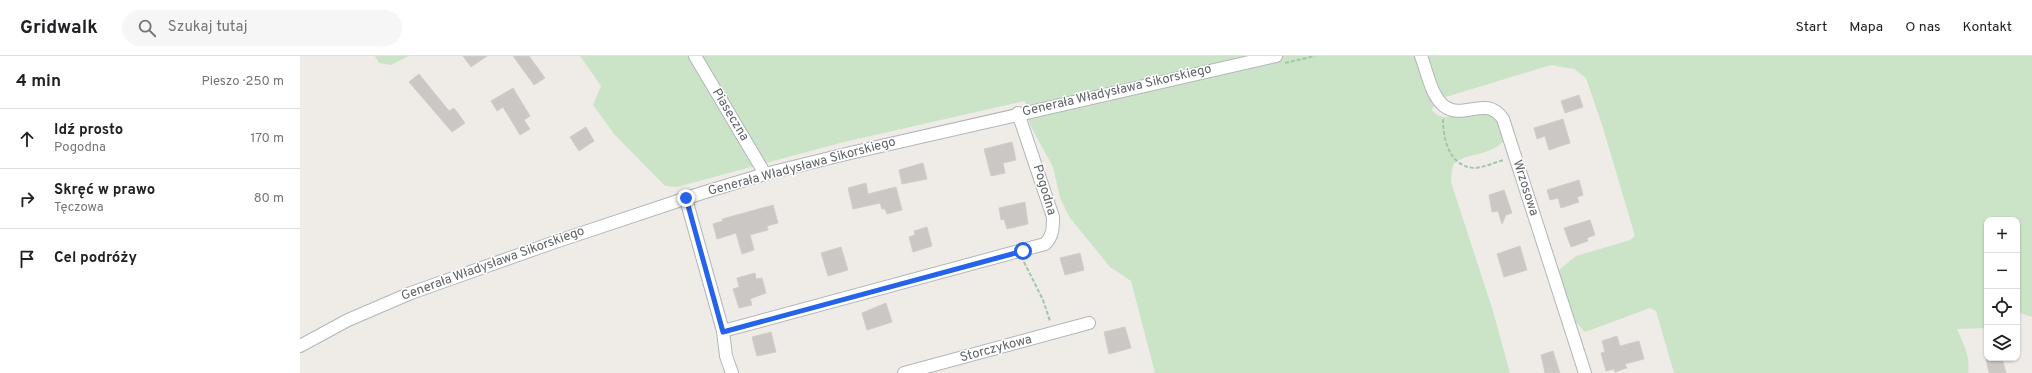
<!DOCTYPE html>
<html lang="pl">
<meta charset="utf-8">
<style>
body{margin:0;font-family:Overpass,sans-serif;background:#f6f6f6;color:#202124}
.controls{position:absolute;right:12px;bottom:12px;display:grid;overflow:hidden;border-radius:8px;box-shadow:0 1px 3px #0004}
.controls button{width:36px;height:36px;display:grid;place-items:center;padding:0;border:0;border-bottom:1px solid #e0e0e0;background:#fff;color:#202124;font:20px sans-serif}
.stop{position:absolute;width:12px;height:12px;margin:-9px;border:3px solid #2563eb;border-radius:50%;background:#fff}
.stop.end{background:#2563eb;border-color:#fff;box-shadow:0 1px 4px #0008}
.list{margin:0;padding:0;list-style:none}
h2{display:flex;justify-content:space-between;align-items:center;height:52px;margin:0;padding:0 16px;font-size:17px}
h2 small{font-size:13px;font-weight:400;color:#757577}
.list li{display:grid;grid-template-columns:26px 1fr auto;gap:12px;align-items:center;box-sizing:border-box;height:60px;padding:0 16px;border-top:1px solid #e0e0e0}
.list b{display:block;font-size:15px;white-space:nowrap}
.list p{margin:0;font-size:13px;white-space:nowrap;color:#757577}
.list em{font-size:13px;font-style:normal;color:#757577}
.icon{flex:none;width:22px;height:22px;fill:none;stroke:currentColor;stroke-width:2;stroke-linecap:round;stroke-linejoin:round}
.map{position:relative;flex:none;width:1732px;height:317px;overflow:hidden}
header{display:flex;align-items:center;gap:24px;box-sizing:border-box;height:56px;padding:0 20px;background:#fff;border-bottom:1px solid #e0e0e0}
header strong{font-size:19px}
nav{display:flex;gap:22px;margin-inline-start:auto;font-size:14px}
.search{width:280px;height:36px;background:#f6f6f6;display:flex;align-items:center;gap:10px;box-sizing:border-box;padding:0 14px;border-radius:22px;color:#757577;font-size:15px}
main{display:flex}
aside{flex:1;background:#fff}
.map>svg:first-child{display:block}
.green{fill:#cbe4c7}
.building{fill:#cbc7c4;stroke:#d4cdc6}
.lines{fill:none;stroke-linecap:round;stroke-linejoin:round}
.street-casing{stroke:#b2b5b8;stroke-width:14}
.path{stroke:#a2c7a7;stroke-width:2;stroke-dasharray:4 2;stroke-linecap:butt}
.street{stroke:#fff;stroke-width:12}
.route{stroke:#2563eb;stroke-width:5}
.labels{text-anchor:middle;dominant-baseline:central;stroke-width:3;stroke-linejoin:round;paint-order:stroke}
.street-label{font-size:13px;fill:#5f6366;stroke:#fff}
</style>
<header>
<strong>Gridwalk</strong>
<div class="search"><svg class="icon" aria-label="search" viewBox="0 0 24 24"><circle cx="10" cy="10" r="6"/><path d="M15 15l6 6"/></svg>Szukaj tutaj</div>
<nav><a>Start</a><a>Mapa</a><a>O nas</a><a>Kontakt</a></nav>
</header>
<main>
<aside>
<h2>4 min<small>Pieszo · 250 m</small></h2>
<ul class="list">
<li><svg class="icon" aria-label="ahead" viewBox="0 0 24 24"><path d="M12 20V5M6 11l6-6 6 6"/></svg><div><b>Idź prosto</b><p>Pogodna</p></div><em>170 m</em></li>
<li><svg class="icon" aria-label="right" viewBox="0 0 24 24"><path d="M7 20v-9h11M14 6l5 5-5 5"/></svg><div><b>Skręć w prawo</b><p>Tęczowa</p></div><em>80 m</em></li>
<li><svg class="icon" aria-label="arrive" viewBox="0 0 24 24"><path d="M6 21V4h12l-3 4 3 4H6"/></svg><div><b>Cel podróży</b></div></li>
</ul>
</aside>
<div class="map">
<svg width="1732" height="317" viewBox="0 0 1732 317">
<rect width="100%" height="100%" fill="#efece8"/>
<g class="green">
<polygon points="75,0 109,0 91,9 79,7"/>
<path d="M 280,0 L 1732,0 L 1732,261 L 1720,257 L 1717,260 L 1717,164 L 1687,164 L 1687,272 L 1657,273 C 1663,287 1671,301 1668,317 L 1374,317 L 1356,255 L 1350,252 L 1285,276 L 1272,262 L 1259,214 L 1276,200 L 1330,184 L 1335,180 L 1303,72 L 1286,22 L 1274,13 L 1251,9 L 1146,41 L 1135,48 L 1132,54 C 1147,74 1176,43 1194,60 C 1200,64 1203,75 1206,82 C 1193,102 1160,96 1153,110 C 1151,114 1152,121 1151,126 L 1193,255 L 1210,317 L 855,317 L 831,225 L 810,211 L 770,162 L 760,142 L 753,111 L 730,69 L 725,45 L 544,86 L 377,131 L 365,130 L 314,78 L 293,49 L 301,30 Z"/>
</g>
<g class="building">
<polygon points="163,0 187,0 171,11"/>
<polygon points="213,0 229,0 245,22 234,29"/>
<polygon points="119,18 149,55 154,52 165,67 152,76 109,26"/>
<polygon points="213,32 230,60 224,64 230,73 220,79 203,51 197,55 191,45"/>
<polygon points="1279,39 1283,51 1265,57 1261,45"/>
<polygon points="1263,63 1270,87 1249,94 1245,80 1237,83 1234,72"/>
<polygon points="286,71 294,85 279,95 270,81"/>
<polygon points="712,86 716,104 703,107 705,117 691,120 684,93"/>
<polygon points="623,107 627,123 602,128 599,114"/>
<polygon points="1279,124 1283,139 1277,141 1279,146 1261,152 1258,142 1250,144 1247,134"/>
<polygon points="566,127 568,138 596,131 602,154 587,158 585,153 582,153 580,147 553,153 548,132"/>
<polygon points="1204,134 1212,157 1206,159 1202,168 1198,155 1192,156 1189,139"/>
<polygon points="725,146 728,168 707,173 704,163 701,164 699,152"/>
<polygon points="473,149 478,167 467,170 468,174 450,179 454,194 442,198 436,177 417,183 413,168 423,165 422,163"/>
<polygon points="1290,164 1295,179 1287,182 1288,185 1271,191 1264,172"/>
<polygon points="627,171 632,190 613,196 609,181 615,179 614,175"/>
<polygon points="1220,190 1227,214 1204,221 1197,198"/>
<polygon points="541,191 548,214 528,220 521,197"/>
<polygon points="780,197 784,214 765,219 760,202"/>
<polygon points="455,217 456,223 462,222 466,237 450,243 452,249 439,252 433,233 439,231 437,222"/>
<polygon points="586,247 592,266 567,274 562,257"/>
<polygon points="825,271 831,292 809,298 804,276"/>
<polygon points="471,276 476,296 457,300 452,281"/>
<polygon points="1317,280 1320,290 1339,285 1344,303 1325,308 1327,312 1315,316 1314,313 1306,315 1301,297 1305,296 1302,285"/>
<polygon points="1253,295 1260,317 1245,317 1241,299"/>
<polygon points="1691,302 1702,302 1706,317 1689,317 1686,303"/>
</g>
<g class="lines">
<defs>
<g id="street">
<polyline points="395,0 465,118"/>
<path d="M 1121,0 C 1127,15 1131,40 1144,50 C 1163,65 1186,38 1203,63 L 1285,317"/>
<polyline points="386,143 423,275 426,300 432,317"/>
<path d="M 423,275 L 745,188 C 753,180 753,172 753,161 L 718,57"/>
<polyline points="0,290 48,264 111,237 252,187 402,137 465,118 546,98 976,0"/>
<polyline points="604,317 789,267"/>
</g>
</defs>
<use href="#street" class="street-casing"/>
<g class="path">
<polyline points="985,7 1015,0"/>
<path d="M 1143,63 C 1143,83 1149,110 1174,112 C 1183,112 1195,106 1204,104"/>
<polyline points="724,206 743,244 750,265"/>
</g>
<use href="#street" class="street"/>
</g>
<g class="lines">
<polyline class="route" points="386,142 423,276 723,195"/>
</g>
<g class="labels">
<g class="street-label">
<text transform="translate(817 35) rotate(-13)">Generała Władysława Sikorskiego</text>
<text transform="translate(430 59) rotate(59)">Piaseczna</text>
<text transform="translate(502 111) rotate(-15)">Generała Władysława Sikorskiego</text>
<text transform="translate(1225 132) rotate(72)">Wrzosowa</text>
<text transform="translate(744 134) rotate(73)">Pogodna</text>
<text transform="translate(193 208) rotate(-20)">Generała Władysława Sikorskiego</text>
<text transform="translate(696 293) rotate(-15)">Storczykowa</text>
</g>
</g>
</svg>
<div class="controls">
<button>+</button>
<button>−</button>
<button><svg class="icon" aria-label="locate" viewBox="0 0 24 24"><circle cx="12" cy="12" r="6"/><path d="M12 2v4M12 18v4M2 12h4M18 12h4"/></svg></button>
<button><svg class="icon" aria-label="layers" viewBox="0 0 24 24"><path d="M12 4l9 5-9 5-9-5zM3 14l9 5 9-5"/></svg></button>
</div>
<div class="stop" style="left:723px;top:195px"></div>
<div class="stop end" style="left:386px;top:142px"></div>
</div>
</main>
